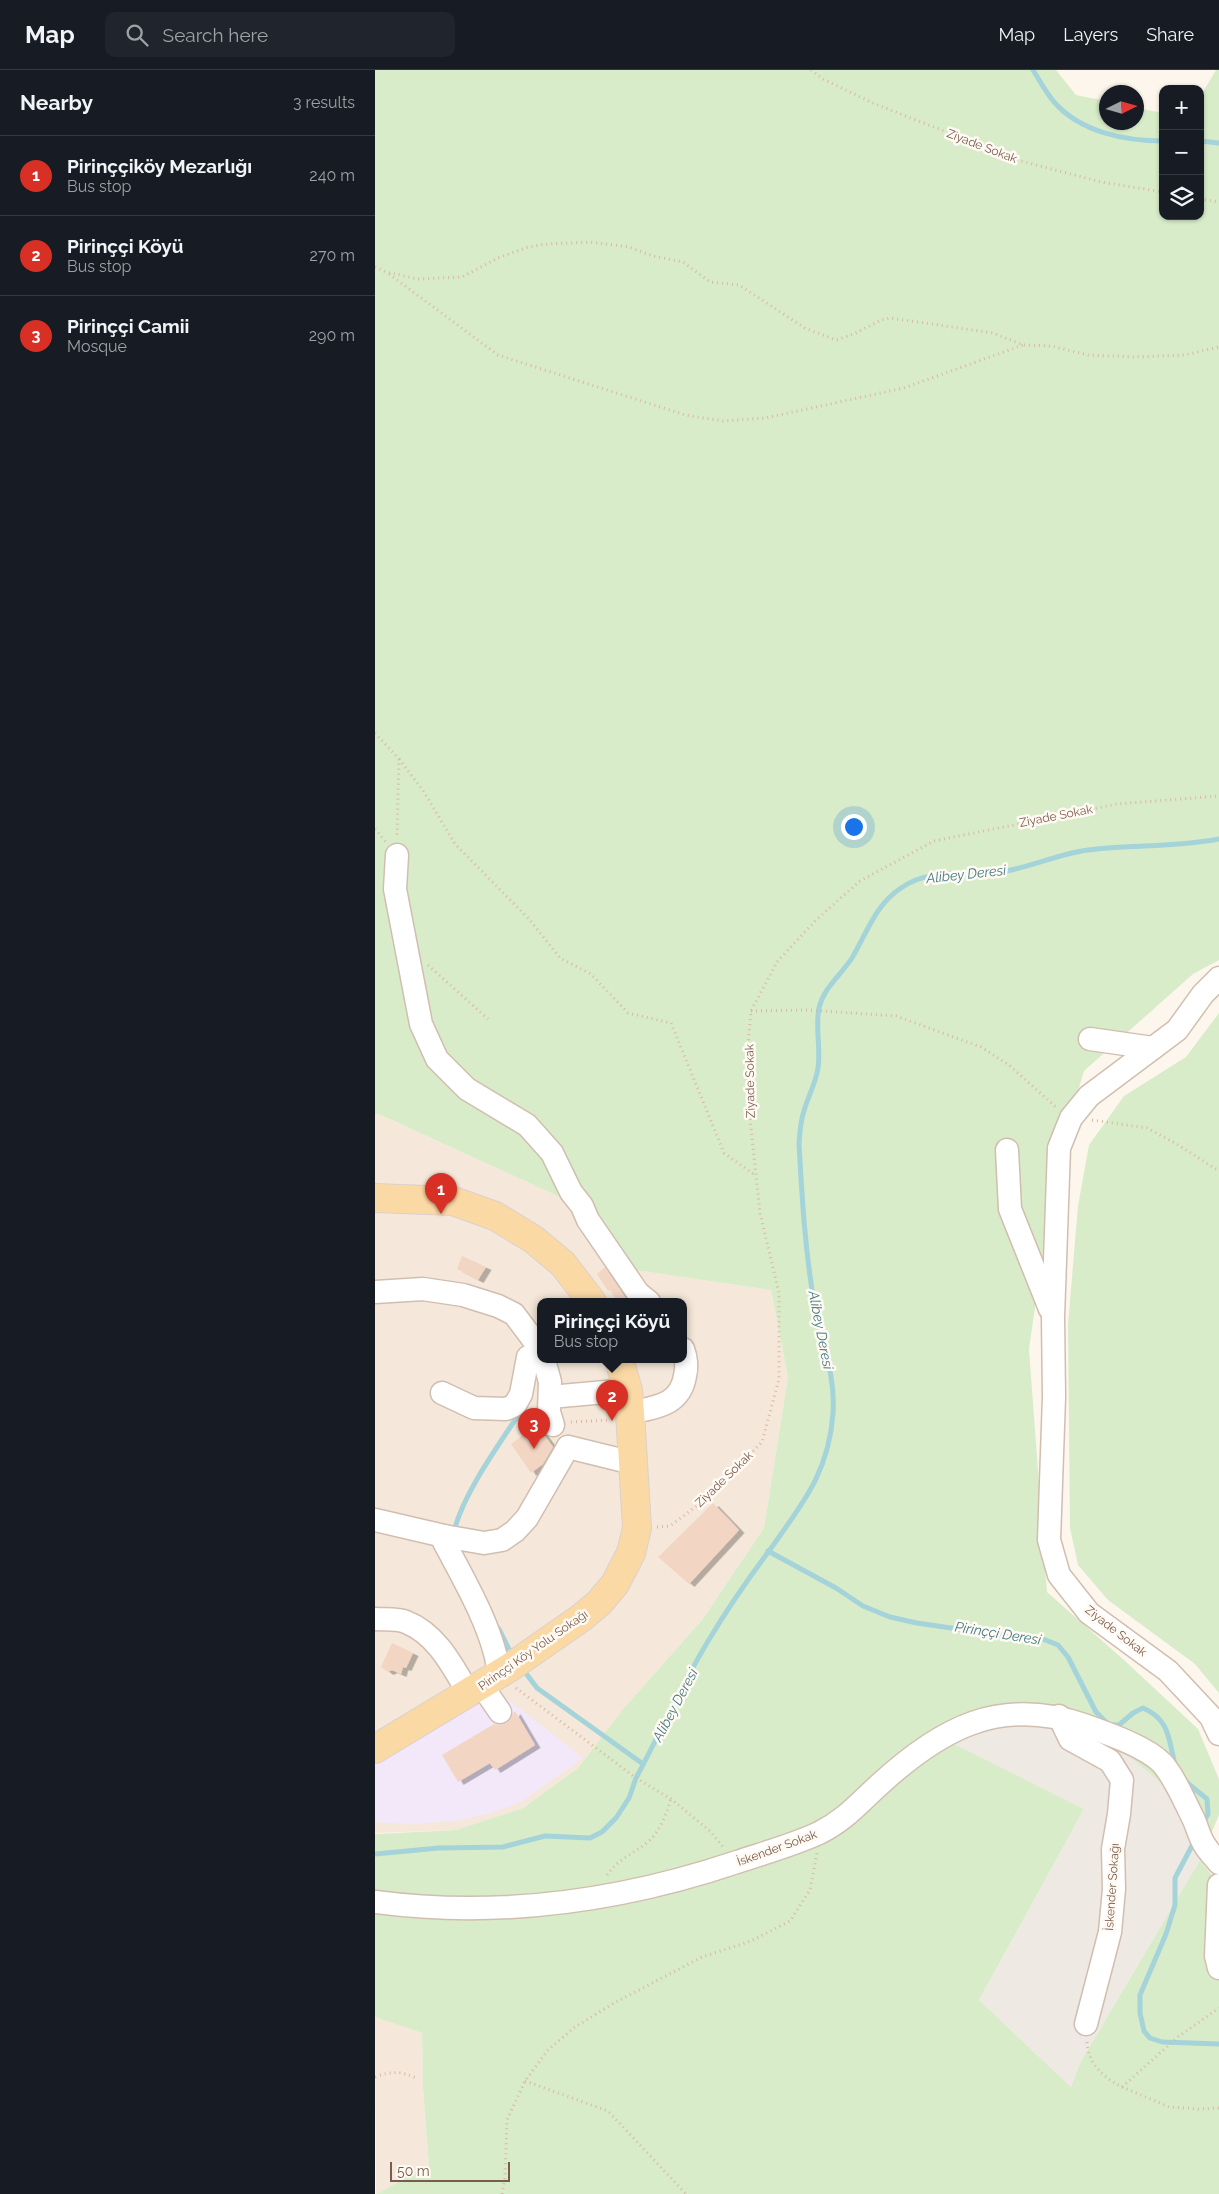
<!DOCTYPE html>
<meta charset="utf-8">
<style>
body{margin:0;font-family:Raleway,sans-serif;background:#20242c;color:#f1f3f6}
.controls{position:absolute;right:15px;top:15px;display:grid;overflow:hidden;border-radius:10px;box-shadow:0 1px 4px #0004}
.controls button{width:45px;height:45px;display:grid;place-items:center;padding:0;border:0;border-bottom:1px solid #363941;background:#171b24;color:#f1f3f6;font:25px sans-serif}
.compass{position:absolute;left:724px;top:15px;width:45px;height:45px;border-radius:50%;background:#171b24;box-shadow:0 1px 4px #0004;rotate:85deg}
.scale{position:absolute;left:15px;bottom:12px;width:120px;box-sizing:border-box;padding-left:5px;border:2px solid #7a5c4d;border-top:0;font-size:14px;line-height:18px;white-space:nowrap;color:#7a5c4d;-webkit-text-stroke:4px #fffaf3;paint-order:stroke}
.you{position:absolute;left:478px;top:756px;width:18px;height:18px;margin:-12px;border:4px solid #fff;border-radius:50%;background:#1a73e8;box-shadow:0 0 0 8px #1a73e833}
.badge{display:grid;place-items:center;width:32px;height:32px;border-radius:50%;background:#d93025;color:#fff;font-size:16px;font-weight:700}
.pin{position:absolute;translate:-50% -41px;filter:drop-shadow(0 1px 2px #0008)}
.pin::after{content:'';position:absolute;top:26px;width:18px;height:15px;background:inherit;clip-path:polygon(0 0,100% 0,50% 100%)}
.popup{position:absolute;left:162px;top:1228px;width:150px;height:65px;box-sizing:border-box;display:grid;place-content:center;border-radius:10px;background:#171b24;filter:drop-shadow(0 1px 4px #0005);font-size:16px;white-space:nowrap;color:#9ea1a6}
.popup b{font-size:19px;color:#f1f3f6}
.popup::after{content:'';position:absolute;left:50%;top:100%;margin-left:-10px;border:10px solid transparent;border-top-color:#171b24}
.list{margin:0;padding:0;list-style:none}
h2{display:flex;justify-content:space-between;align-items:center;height:65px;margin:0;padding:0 20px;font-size:21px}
h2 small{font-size:16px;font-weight:400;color:#9ea1a6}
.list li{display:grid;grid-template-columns:32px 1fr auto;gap:15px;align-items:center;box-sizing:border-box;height:80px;padding:0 20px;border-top:1px solid #363941}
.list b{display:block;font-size:19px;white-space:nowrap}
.list p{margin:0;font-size:16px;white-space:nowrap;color:#9ea1a6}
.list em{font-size:16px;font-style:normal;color:#9ea1a6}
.icon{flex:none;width:28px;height:28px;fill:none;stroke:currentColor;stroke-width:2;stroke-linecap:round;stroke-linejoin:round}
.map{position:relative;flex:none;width:844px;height:2124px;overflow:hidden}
header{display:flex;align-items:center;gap:30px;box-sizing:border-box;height:70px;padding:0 25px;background:#171b24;border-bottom:1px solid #363941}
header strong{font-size:24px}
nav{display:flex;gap:28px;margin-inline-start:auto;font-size:18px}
.search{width:350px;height:45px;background:#20242c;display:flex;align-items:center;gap:12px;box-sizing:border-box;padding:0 18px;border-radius:10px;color:#9ea1a6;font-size:19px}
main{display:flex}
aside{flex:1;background:#171b24}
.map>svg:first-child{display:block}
.residential{fill:#f5e8da;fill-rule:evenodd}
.industrial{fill:#efe9e4}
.education{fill:#f3e8fa}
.green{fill:#d8ecc9;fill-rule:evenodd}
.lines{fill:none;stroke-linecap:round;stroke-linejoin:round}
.stream{stroke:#a5d3da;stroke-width:5}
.building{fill:#f3d5c3;filter:url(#shadow)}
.minor-casing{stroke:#d1beb0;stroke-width:25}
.major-casing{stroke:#dad1cd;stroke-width:30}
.path{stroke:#d9b8a5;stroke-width:3;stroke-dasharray:1 4;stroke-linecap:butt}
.minor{stroke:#fff;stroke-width:22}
.major{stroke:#fbd9a5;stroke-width:28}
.labels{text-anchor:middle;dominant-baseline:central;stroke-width:5;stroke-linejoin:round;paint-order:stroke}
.street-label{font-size:12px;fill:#7a5c4d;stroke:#fffaf3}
.water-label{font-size:14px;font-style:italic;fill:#437c86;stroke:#fffaf3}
</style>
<header>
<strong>Map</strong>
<div class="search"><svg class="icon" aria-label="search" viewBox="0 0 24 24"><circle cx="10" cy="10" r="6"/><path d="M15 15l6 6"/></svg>Search here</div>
<nav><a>Map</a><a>Layers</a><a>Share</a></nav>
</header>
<main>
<aside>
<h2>Nearby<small>3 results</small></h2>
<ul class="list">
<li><span class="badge">1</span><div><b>Pirinççiköy Mezarlığı</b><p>Bus stop</p></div><em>240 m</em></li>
<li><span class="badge">2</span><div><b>Pirinççi Köyü</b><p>Bus stop</p></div><em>270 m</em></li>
<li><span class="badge">3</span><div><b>Pirinççi Camii</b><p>Mosque</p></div><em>290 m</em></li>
</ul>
</aside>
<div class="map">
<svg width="844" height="2124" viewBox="0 0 844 2124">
<defs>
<filter id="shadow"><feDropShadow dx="5.5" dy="3" stdDeviation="0" flood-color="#0004"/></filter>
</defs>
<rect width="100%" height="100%" fill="#fdf6ec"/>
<g class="residential">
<path d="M 0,1044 L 6,1045 L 224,1145 L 260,1200 L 396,1220 L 413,1307 L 389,1458 L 327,1550 L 248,1639 L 203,1698 L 148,1738 L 81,1760 L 0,1763 ZM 166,1232 L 308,1232 L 308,1290 L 166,1290 Z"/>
<polygon points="0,1947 47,1963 48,2019 54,2097 1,2124"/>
</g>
<polygon class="industrial" points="618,1649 687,1651 754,1686 799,1724 825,1790 705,1993 696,2017 604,1930 709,1739 564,1667"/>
<polygon class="education" points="122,1621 208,1688 146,1732 116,1743 81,1751 37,1754 0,1752 0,1694 22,1679"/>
<g class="green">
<path d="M 0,0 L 681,0 L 701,25 L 731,31 L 732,52 L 762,52 L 762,38 L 788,43 L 788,146 L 825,146 L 825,27 L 841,0 L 844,0 L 844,890 L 818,904 L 709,1001 L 681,1093 L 654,1279 L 672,1522 L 749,1590 L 823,1659 L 844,1709 L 844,1745 L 825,1790 L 844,1814 L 844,2124 L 1,2124 L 54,2096 L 48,2019 L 47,1963 L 0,1947 L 0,1764 L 81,1760 L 148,1738 L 203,1698 L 248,1639 L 327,1550 L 389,1458 L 413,1307 L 396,1220 L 260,1200 L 224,1145 L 6,1045 L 0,1044 ZM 618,1649 L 687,1651 L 754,1686 L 799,1724 L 825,1790 L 705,1993 L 696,2017 L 604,1930 L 709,1739 L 565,1667 Z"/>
<polygon points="844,943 844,1623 820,1594 733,1530 703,1495 695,1458 693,1254 703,1136 714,1075 749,1026 811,987"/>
</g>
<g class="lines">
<g class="stream">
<path d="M 658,0 C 665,11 671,23 680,33 C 706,62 750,71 788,71"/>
<polyline points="825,71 844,73"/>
<path d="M 79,1462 C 87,1425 125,1373 146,1341"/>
<path d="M 393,1481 L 461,1518 L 488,1536 L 515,1547 L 542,1553 L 645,1568 L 668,1569 L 683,1575 L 693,1587 L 721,1642 L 734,1655 L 744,1655 L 758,1643 L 768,1638 C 795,1649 794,1671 800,1695"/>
<polyline points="124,1559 137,1585"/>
<polyline points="147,1598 162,1618 268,1694"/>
<polyline points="810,1711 832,1729 833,1744 828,1753"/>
<polyline points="820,1770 800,1808 800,1835 791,1864 765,1925 765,1943 769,1961 775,1968 787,1972 844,1974"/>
<path d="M 0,1784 L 64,1778 L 128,1777 L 170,1766 L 215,1768 L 227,1762 L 241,1748 L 254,1728 L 261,1708 C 286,1662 307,1613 335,1568 C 353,1538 373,1509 394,1481 C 427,1434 454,1403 458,1343 C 461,1304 445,1269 439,1232 C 430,1180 427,1127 424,1074 C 425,1063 425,1052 429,1041 C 433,1026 441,1013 443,998 C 446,978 440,958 444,938 C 449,917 466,905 477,888 C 492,863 500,835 526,818 C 556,797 591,806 625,802 C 655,798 682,784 713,780 C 757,774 799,778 844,769"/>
</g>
</g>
<g class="building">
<polygon points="87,1186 111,1197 103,1210 82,1199"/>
<polygon points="230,1197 252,1230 254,1232 243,1232 235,1220 233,1221 222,1204"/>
<polygon points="162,1355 178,1377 168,1394 156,1403 136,1374"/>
<polygon points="338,1433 364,1460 314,1514 283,1487"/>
<polygon points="17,1573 38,1583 31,1598 28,1597 26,1604 17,1600 13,1602 6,1597"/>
<polygon points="140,1641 160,1675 120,1700 115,1693 83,1712 67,1685 119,1654 126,1655 132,1653"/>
</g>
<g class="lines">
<defs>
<g id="minor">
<polyline points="22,785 20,819 46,954 62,989 92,1019 152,1055 177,1083 196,1122 207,1136 213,1150 263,1223 274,1232"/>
<polyline points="844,908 828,924 802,960 714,1026 696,1048 684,1078 678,1247 679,1327 674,1470 684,1505 714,1543 793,1601 836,1647 844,1664"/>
<polyline points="715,969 778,978"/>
<polyline points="632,1080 635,1139 675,1239"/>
<polyline points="0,1222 48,1219 88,1225 123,1236 139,1244 166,1280"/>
<polyline points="169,1290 175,1312 174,1342 178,1355"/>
<polyline points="67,1323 99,1338 131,1339 140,1335 146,1324 153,1287 166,1286"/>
<polyline points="175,1327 253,1320"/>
<path d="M 255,1343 C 280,1337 305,1336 310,1306 C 312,1298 311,1287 308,1279"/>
<polyline points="193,1377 258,1393"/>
<polyline points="0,1450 69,1466 109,1473 127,1470 140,1461 152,1448 193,1377"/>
<path d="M 69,1466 L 69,1472 C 89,1510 120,1562 124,1605"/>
<path d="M 0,1549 C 9,1550 22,1548 31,1552 C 62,1564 78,1597 94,1624"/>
<polyline points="107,1616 125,1642"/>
<polyline points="684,1646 695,1669 735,1691 747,1710 744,1744 738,1779 739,1819 735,1862 711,1954"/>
<polyline points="844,1815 841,1886 844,1898"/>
<path d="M 0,1832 C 122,1848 246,1831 362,1792 C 389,1783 418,1775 444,1763 C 470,1750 483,1734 504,1715 C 566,1658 625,1626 709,1655 C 731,1663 770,1676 787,1693 C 800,1708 809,1730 818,1748 C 822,1756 824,1766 829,1774 C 833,1781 839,1787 844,1793"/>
</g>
<g id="major">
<polyline points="0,1128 78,1131 120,1146 158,1169 188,1194 217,1232"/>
<polyline points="0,1679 134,1598 206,1548 224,1533 240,1514 256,1483 262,1458 255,1343 253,1320 244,1290"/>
</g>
</defs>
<use href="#minor" class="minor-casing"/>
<use href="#major" class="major-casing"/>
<g class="path">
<polyline points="436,0 448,9 500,34 646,91 726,112 788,122"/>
<polyline points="825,129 844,132"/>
<polyline points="0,197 11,202 43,209 87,207 123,188 153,177 173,174 215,172 254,177 278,186 308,192 335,212 364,215 430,258 461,270 479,264 506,250 515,248 618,263 648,275 676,276 713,285 759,287 810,285 844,277"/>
<polyline points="14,204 123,285 310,345 348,351 390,348 529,318 648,275"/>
<polyline points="0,663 24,689 22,767"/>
<polyline points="24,689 49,722 80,774 154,849 185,888 216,904 253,943 296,953 349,1083 380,1105"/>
<polyline points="0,759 11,772"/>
<polyline points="53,895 113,949"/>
<polyline points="376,941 432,940 521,946 606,977 634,995 682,1038"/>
<polyline points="717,1050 772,1058 800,1073 844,1101"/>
<polyline points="196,1352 235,1350"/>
<polyline points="282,1457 295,1456 331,1429 387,1372 404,1309 404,1223 385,1143 374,1039 372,987 376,941 402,892 441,850 485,811 559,771 742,734 844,726"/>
<polyline points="141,1618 261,1708 296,1729 335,1761 349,1778"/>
<path d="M 232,1805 C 244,1788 259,1784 274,1771 C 286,1760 291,1744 296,1729"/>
<path d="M 712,1972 C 713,1994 729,2008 747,2017 L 804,1966 L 844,1938"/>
<path d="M 0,2007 C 16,2001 26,2001 41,2008"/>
<polyline points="150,2011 233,2041 311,2124"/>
<polyline points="747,2017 794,2037 823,2039 844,2038"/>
<polyline points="127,2124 130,2108 132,2050 150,2011 173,1980 200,1957 239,1933 327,1887 376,1871 415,1851 435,1820 442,1783"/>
</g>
<use href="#minor" class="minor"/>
<use href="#major" class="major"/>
</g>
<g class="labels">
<g class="street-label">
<text transform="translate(607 76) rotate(21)">Ziyade Sokak</text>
<text transform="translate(681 746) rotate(-11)">Ziyade Sokak</text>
<text transform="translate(375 1011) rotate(-91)">Ziyade Sokak</text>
<text transform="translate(349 1409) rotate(-44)">Ziyade Sokak</text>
<text transform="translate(741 1561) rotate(38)">Ziyade Sokak</text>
<text transform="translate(158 1580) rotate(-35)">Pirinççi Köy Yolu Sokağı</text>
<text transform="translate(402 1778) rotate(-20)">İskender Sokak</text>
<text transform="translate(737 1817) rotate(-86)">İskender Sokağı</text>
</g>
<g class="water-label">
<text transform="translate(591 804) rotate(-6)">Alibey Deresi</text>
<text transform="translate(446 1260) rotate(79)">Alibey Deresi</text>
<text transform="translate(623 1563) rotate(9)">Pirinççi Deresi</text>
<text transform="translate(300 1635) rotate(-62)">Alibey Deresi</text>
</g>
</g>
</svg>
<div class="controls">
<button>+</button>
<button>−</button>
<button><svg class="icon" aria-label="layers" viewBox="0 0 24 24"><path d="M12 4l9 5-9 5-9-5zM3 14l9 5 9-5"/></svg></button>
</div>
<svg class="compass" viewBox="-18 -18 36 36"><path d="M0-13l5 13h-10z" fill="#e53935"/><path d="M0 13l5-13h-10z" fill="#9ea1a6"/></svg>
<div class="scale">50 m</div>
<div class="you"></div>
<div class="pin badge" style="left:66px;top:1144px">1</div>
<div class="pin badge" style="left:237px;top:1351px">2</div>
<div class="popup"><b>Pirinççi Köyü</b>Bus stop</div>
<div class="pin badge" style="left:159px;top:1379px">3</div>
</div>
</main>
